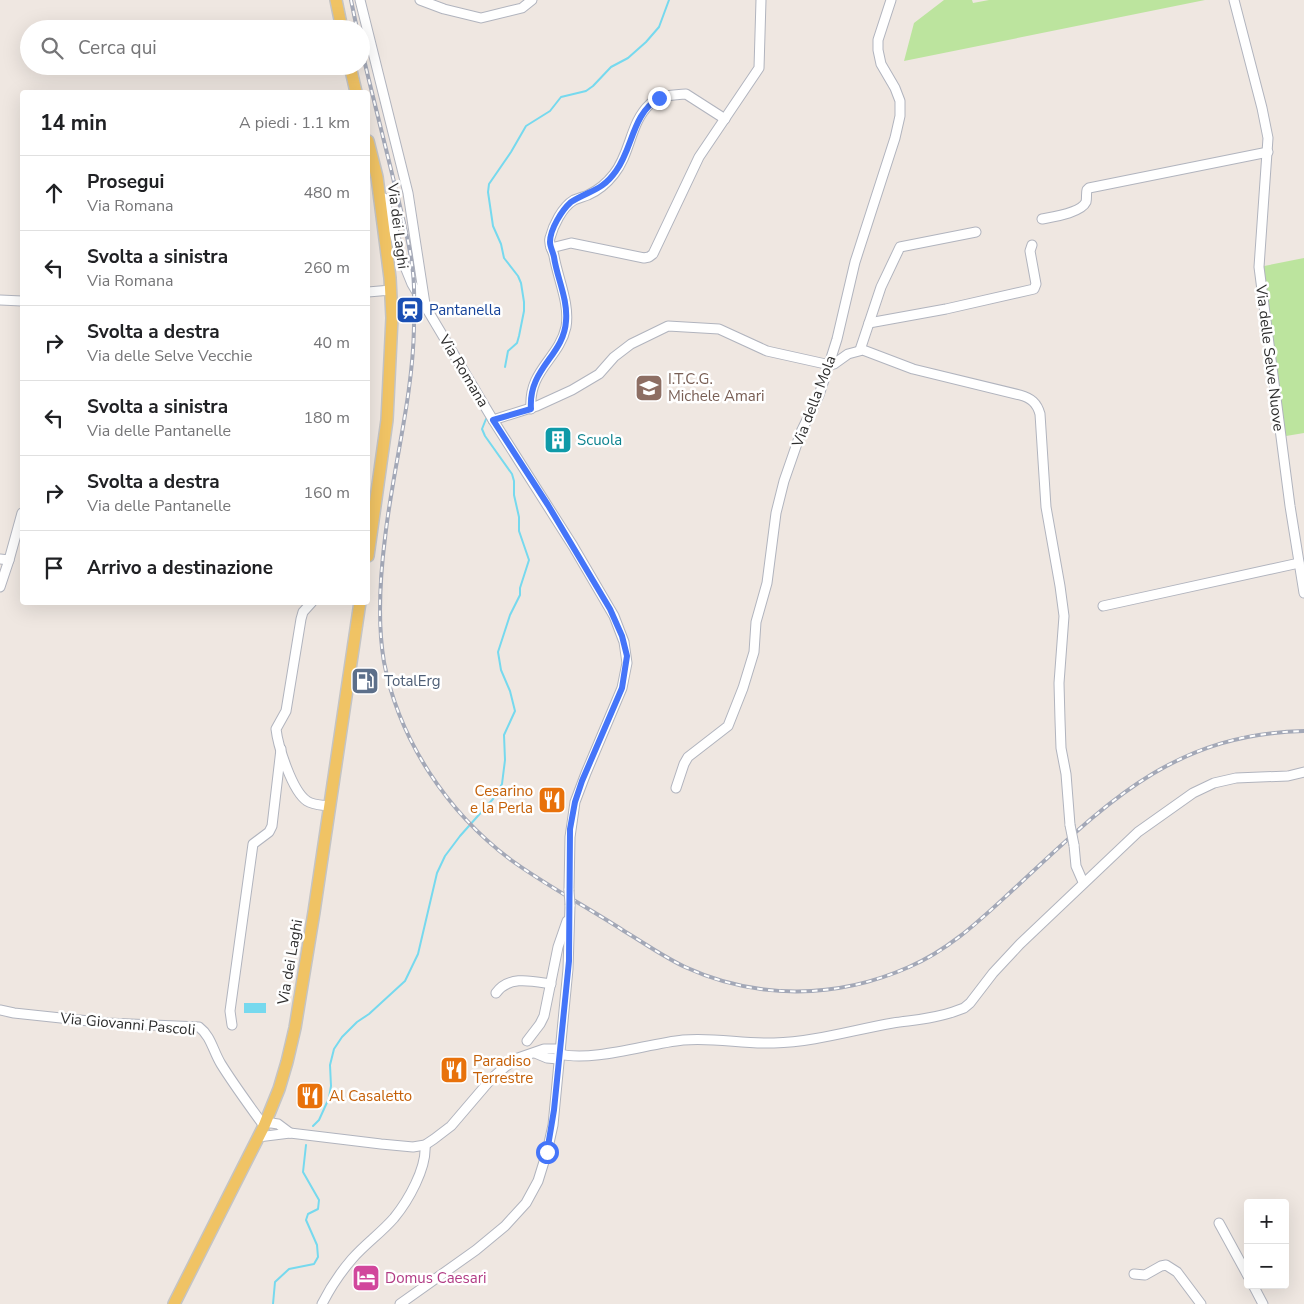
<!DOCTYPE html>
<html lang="it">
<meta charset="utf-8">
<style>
body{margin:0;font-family:"Nunito Sans",sans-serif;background:#f2f2f2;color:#202124}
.controls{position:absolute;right:15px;bottom:15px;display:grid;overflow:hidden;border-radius:5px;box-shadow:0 5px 20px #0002}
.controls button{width:45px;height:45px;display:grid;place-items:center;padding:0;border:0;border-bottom:1px solid #e0e0e0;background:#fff;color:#202124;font:25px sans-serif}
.stop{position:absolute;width:15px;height:15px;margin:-11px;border:4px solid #4475f9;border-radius:50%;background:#fff}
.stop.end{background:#4475f9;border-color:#fff;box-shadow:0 1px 5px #0008}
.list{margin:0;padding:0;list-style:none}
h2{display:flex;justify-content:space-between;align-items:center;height:65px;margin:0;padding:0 20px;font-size:21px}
h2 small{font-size:16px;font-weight:400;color:#757577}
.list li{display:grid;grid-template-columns:32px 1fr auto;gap:15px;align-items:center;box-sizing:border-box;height:75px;padding:0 20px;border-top:1px solid #e0e0e0}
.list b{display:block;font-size:19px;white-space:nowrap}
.list p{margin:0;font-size:16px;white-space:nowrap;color:#757577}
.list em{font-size:16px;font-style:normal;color:#757577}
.icon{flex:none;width:28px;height:28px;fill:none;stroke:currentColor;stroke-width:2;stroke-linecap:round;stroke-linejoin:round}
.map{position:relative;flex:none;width:1304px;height:1304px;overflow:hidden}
.search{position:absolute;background:#fff;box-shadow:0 5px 20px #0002;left:20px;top:20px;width:350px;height:55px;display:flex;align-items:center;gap:12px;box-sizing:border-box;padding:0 18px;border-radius:28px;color:#757577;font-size:19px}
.panel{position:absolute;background:#fff;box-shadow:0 5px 20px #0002;left:20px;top:90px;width:350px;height:515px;border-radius:5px}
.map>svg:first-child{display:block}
.green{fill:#bce49e}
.water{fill:#76d9ee}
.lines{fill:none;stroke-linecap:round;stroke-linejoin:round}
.stream{stroke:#76d9ee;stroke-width:2}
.minor-casing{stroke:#b1b4be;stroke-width:11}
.major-casing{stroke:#c4c4c4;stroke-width:14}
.minor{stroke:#fff;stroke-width:9}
.major{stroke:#f0c364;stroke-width:11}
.rail-casing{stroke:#a3a8b7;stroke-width:4}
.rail{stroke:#fff;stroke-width:2;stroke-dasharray:5.5;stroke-linecap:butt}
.minor-bridge-casing{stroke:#b1b4be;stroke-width:11;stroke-linecap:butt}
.minor-bridge{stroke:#fff;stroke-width:9}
.route{stroke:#4475f9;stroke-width:6}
.labels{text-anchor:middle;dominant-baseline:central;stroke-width:5;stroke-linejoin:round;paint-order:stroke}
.street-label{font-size:15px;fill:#2e2e2e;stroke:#fff}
.transit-label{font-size:15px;fill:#164399;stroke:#fff;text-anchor:start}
.education-label{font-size:15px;fill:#785e54;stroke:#fff;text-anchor:start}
.culture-label{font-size:15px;fill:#0d838f;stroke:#fff;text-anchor:start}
.service-label{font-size:15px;fill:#4e5e75;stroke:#fff;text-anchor:start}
.food-label{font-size:15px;fill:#c56008;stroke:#fff;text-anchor:start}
.hotel-label{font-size:15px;fill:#b23c85;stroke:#fff;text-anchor:start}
</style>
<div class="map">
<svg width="1304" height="1304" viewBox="0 0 1304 1304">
<rect width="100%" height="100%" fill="#efe7e1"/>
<g class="green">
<polygon points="944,0 972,0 973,3 989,0 1205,0 904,61 914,23"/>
<polygon points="1304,258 1304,433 1280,437 1259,267"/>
</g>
<rect class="water" x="244" y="1003" width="22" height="10"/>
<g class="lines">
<g class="stream">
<polyline points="505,367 508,351 517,343 519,336 524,311 524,302 521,283 518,276 504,258 501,244 493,226 488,192 489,184 511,152 526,126 550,111 561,97 586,91 593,86 611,67 628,58 646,42 659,27 669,0"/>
<polyline points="313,1126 319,1120 329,1098 331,1086 330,1065 334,1049 342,1037 357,1022 369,1014 405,981 418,954 437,873 445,856 460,836 493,799 502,784 505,760 504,735 515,711 510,691 501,670 498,652 510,615 520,595 520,588 529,560 519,531 519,517 514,495 514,481 512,474 485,436 482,429 486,419"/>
<polyline points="273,1304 275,1282 289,1269 314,1264 318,1257 317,1245 306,1220 308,1214 318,1209 319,1200 303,1172 306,1145"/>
</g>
<defs>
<g id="minor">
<polyline points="360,0 408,193 425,304"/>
<polyline points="420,0 444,9 481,18 522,8 532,0"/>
<polyline points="1234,0 1262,108 1268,138 1259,267 1290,506 1304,593"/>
<polyline points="384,198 401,257 412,284 493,420 573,546 614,616 624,642 627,663 622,688 586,773 575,802 570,837 569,890"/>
<path d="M 1042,219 C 1052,217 1081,213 1086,202 C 1087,198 1086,193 1087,190 L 1089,188 L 1268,152"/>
<polyline points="551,248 571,243 644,258 649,257 653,254 699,157 759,68 761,0"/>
<polyline points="368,292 391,290"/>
<polyline points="0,300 22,301"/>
<polyline points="869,323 946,309 1034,289 1036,284 1030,251 1032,245"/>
<polyline points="860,350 881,287 900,247 976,232"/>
<path d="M 531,409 C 528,370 559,359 566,327 C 570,304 558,279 554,256 C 553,250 548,245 550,238 C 553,226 562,207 574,200 C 578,198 583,197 588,195 C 599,190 607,183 614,174 C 631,153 630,122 650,104 C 659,95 673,95 686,94 L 725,119"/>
<path d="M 493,420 L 537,406 L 572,390 L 599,374 L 614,357 L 631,344 L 668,326 L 719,329 L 767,351 L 830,365 L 834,364 L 848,354 L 863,350 L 913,369 L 1020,395 C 1031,398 1037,403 1040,414 L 1046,507 L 1060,586 L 1064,616 L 1059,683 L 1060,720 L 1061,748 L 1066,774 L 1070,825"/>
<polyline points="0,559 9,560 22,513"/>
<polyline points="0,587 9,560"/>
<path d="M 312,602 L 303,612 L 301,619 L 286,711 L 276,729 C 278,746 292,791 307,801 C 313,805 321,805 329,806"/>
<polyline points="1103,606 1299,563"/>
<polyline points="676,788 684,764 688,757 728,726 743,688 754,652 756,622 767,583 776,513 784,481 801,432 819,395 825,377 837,339 855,262 895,138 900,116 900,101 895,88 881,64 878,50 878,40 891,0"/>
<polyline points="1074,845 1076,866 1083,882"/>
<path d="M 496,993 C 509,975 532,981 551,984"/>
<path d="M 0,1010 L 14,1013 L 108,1023 L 199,1027 C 211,1036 213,1051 221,1064 C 234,1085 249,1105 264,1126"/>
<polyline points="232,1025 230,1011 253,844 269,832 272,826 281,749"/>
<polyline points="527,1041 540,1024 544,1016 558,947 567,921"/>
<polyline points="535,1053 547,1058 558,1059"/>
<path d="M 559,1054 C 594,1062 646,1044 683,1040 C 713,1037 743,1044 774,1043 C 814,1042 853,1030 893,1023 C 913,1020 933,1019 953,1012 L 964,1008 L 970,1003 L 993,973 L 1020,944 L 1138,832 L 1193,793 L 1214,783 L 1236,778 L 1288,776 L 1304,772"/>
<polyline points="265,1122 278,1124 290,1133"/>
<polyline points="258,1137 290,1133 381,1144 413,1147 425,1145 434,1139 451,1126 492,1078 505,1067 518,1058 544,1049 559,1049"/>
<polyline points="1219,1223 1248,1276"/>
<polyline points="1134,1274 1145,1275 1161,1266 1166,1265 1177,1272 1201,1304"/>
<polyline points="1253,1285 1263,1304"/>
<path d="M 322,1304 C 330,1288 340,1273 352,1259 C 365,1244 381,1233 394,1218 C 408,1201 427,1168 425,1145"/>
<polyline points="400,1304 476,1250 505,1226 526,1203 538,1181 547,1152 553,1125 568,969 570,905"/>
</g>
<g id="major">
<polyline points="336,0 342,29"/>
<polyline points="350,66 356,92"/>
<polyline points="368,141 377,177 390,278 392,318 387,420 368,556"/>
<polyline points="174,1304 264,1126 279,1089 287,1062 295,1028 314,912 360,602"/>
</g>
</defs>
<use href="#minor" class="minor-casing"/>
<use href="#major" class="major-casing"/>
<use href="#minor" class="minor"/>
<use href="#major" class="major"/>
<defs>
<g id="rail">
<polyline points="351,0 357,29"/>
<path d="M 361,47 C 372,94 384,140 395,186 C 402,215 410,243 413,273 C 415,290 414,308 414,326 C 413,397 393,467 385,538 C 380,578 377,621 384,662 C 399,740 447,812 511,860 C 547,886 587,907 624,931 C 644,943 664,957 685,967 C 757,1000 837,999 909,967 C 951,949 982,918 1015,888 C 1106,804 1172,734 1304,731"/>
</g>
</defs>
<use href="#rail" class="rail-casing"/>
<use href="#rail" class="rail"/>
<defs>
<g id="minor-bridge">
<polyline points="1070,825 1074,845"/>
<polyline points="569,890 570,905"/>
</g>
</defs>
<use href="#minor-bridge" class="minor-bridge-casing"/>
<use href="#minor-bridge" class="minor-bridge"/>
</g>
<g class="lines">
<path class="route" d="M 547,1152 L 554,1110 L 569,961 L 570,829 L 575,802 L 582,781 L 622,688 L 627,656 L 622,636 L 610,609 L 548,505 L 493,420 L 531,409 C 528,368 564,356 566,321 C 568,299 557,278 554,257 C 553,252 550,247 550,242 C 550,229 562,210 571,202 C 590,190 602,191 616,171 C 633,148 632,114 659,98"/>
</g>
<defs>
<symbol id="station-square" viewBox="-11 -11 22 22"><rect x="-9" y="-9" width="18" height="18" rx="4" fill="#1a4fb4" stroke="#fff"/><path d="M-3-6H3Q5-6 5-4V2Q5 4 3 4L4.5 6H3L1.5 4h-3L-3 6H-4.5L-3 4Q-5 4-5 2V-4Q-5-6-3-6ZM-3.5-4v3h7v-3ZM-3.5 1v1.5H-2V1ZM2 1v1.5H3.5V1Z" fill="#fff"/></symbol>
<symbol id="school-square" viewBox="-11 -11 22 22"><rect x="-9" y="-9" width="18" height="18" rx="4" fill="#8d6e63" stroke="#fff"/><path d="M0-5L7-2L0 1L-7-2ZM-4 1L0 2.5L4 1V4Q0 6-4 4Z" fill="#fff"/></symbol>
<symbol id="building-square" viewBox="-11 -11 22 22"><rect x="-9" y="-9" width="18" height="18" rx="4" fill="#0f9aa8" stroke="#fff"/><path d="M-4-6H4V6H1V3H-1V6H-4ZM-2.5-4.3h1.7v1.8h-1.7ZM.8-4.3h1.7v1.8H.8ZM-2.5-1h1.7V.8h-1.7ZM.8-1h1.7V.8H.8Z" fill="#fff"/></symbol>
<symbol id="fuel-square" viewBox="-11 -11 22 22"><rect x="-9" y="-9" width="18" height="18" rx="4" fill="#5c6f8a" stroke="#fff"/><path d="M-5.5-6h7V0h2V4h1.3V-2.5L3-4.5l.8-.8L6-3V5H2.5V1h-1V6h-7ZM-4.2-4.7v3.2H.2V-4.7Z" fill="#fff"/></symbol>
<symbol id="restaurant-square" viewBox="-11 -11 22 22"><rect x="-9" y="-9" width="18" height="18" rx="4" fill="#e8710a" stroke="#fff"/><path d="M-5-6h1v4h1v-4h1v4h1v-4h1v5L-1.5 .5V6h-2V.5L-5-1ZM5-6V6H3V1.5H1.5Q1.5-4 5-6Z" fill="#fff"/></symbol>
<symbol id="hotel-square" viewBox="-11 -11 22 22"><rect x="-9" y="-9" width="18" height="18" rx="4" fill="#d1479c" stroke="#fff"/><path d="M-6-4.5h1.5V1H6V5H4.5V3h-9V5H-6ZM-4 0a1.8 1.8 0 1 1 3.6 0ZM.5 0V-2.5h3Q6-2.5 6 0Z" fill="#fff"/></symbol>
</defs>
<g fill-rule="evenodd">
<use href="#station-square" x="394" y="294" width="32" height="32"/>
<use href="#school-square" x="633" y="372" width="32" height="32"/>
<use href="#building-square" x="542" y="424" width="32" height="32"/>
<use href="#fuel-square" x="349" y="665" width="32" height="32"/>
<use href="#restaurant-square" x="536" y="784" width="32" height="32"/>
<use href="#restaurant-square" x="438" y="1054" width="32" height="32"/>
<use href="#restaurant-square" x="294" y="1080" width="32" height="32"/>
<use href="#hotel-square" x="350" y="1262" width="32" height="32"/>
</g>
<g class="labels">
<g class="street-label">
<text transform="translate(398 226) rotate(83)">Via dei Laghi</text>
<text transform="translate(1270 358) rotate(83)">Via delle Selve Nuove</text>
<text transform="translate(464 371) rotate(59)">Via Romana</text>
<text transform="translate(814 401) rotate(-69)">Via della Mola</text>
<text transform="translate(290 962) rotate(-80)">Via dei Laghi</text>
<text transform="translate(128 1024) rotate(5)">Via Giovanni Pascoli</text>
</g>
<g class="transit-label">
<text x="429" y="310">Pantanella</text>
</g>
<g class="education-label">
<text x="668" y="379">I.T.C.G.<tspan x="668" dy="17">Michele Amari</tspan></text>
</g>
<g class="culture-label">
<text x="577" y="440">Scuola</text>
</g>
<g class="service-label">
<text x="384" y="681">TotalErg</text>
</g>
<g class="food-label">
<text x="533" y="791" text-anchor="end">Cesarino<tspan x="533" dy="17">e la Perla</tspan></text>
<text x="473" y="1061">Paradiso<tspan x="473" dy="17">Terrestre</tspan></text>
<text x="329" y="1096">Al Casaletto</text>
</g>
<g class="hotel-label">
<text x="385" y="1278">Domus Caesari</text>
</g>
</g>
</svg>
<div class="controls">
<button>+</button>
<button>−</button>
</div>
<div class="stop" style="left:547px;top:1152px"></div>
<div class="stop end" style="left:659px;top:98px"></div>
<div class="search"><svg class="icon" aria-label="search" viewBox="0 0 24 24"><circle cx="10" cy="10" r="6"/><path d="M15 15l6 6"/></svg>Cerca qui</div>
<section class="panel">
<h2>14 min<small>A piedi · 1.1 km</small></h2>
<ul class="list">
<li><svg class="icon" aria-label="ahead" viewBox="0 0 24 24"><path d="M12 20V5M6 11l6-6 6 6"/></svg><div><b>Prosegui</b><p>Via Romana</p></div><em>480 m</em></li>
<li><svg class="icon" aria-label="left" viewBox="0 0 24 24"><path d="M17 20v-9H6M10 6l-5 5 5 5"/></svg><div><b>Svolta a sinistra</b><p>Via Romana</p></div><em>260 m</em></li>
<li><svg class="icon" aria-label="right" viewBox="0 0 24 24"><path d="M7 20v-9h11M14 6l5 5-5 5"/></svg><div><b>Svolta a destra</b><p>Via delle Selve Vecchie</p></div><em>40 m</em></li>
<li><svg class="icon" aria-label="left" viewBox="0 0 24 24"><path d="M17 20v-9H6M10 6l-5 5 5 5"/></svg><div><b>Svolta a sinistra</b><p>Via delle Pantanelle</p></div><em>180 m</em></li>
<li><svg class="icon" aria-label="right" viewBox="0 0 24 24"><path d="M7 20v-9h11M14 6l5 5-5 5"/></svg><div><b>Svolta a destra</b><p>Via delle Pantanelle</p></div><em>160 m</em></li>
<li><svg class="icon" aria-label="arrive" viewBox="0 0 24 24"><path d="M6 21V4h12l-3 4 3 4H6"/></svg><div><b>Arrivo a destinazione</b></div></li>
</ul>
</section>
</div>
